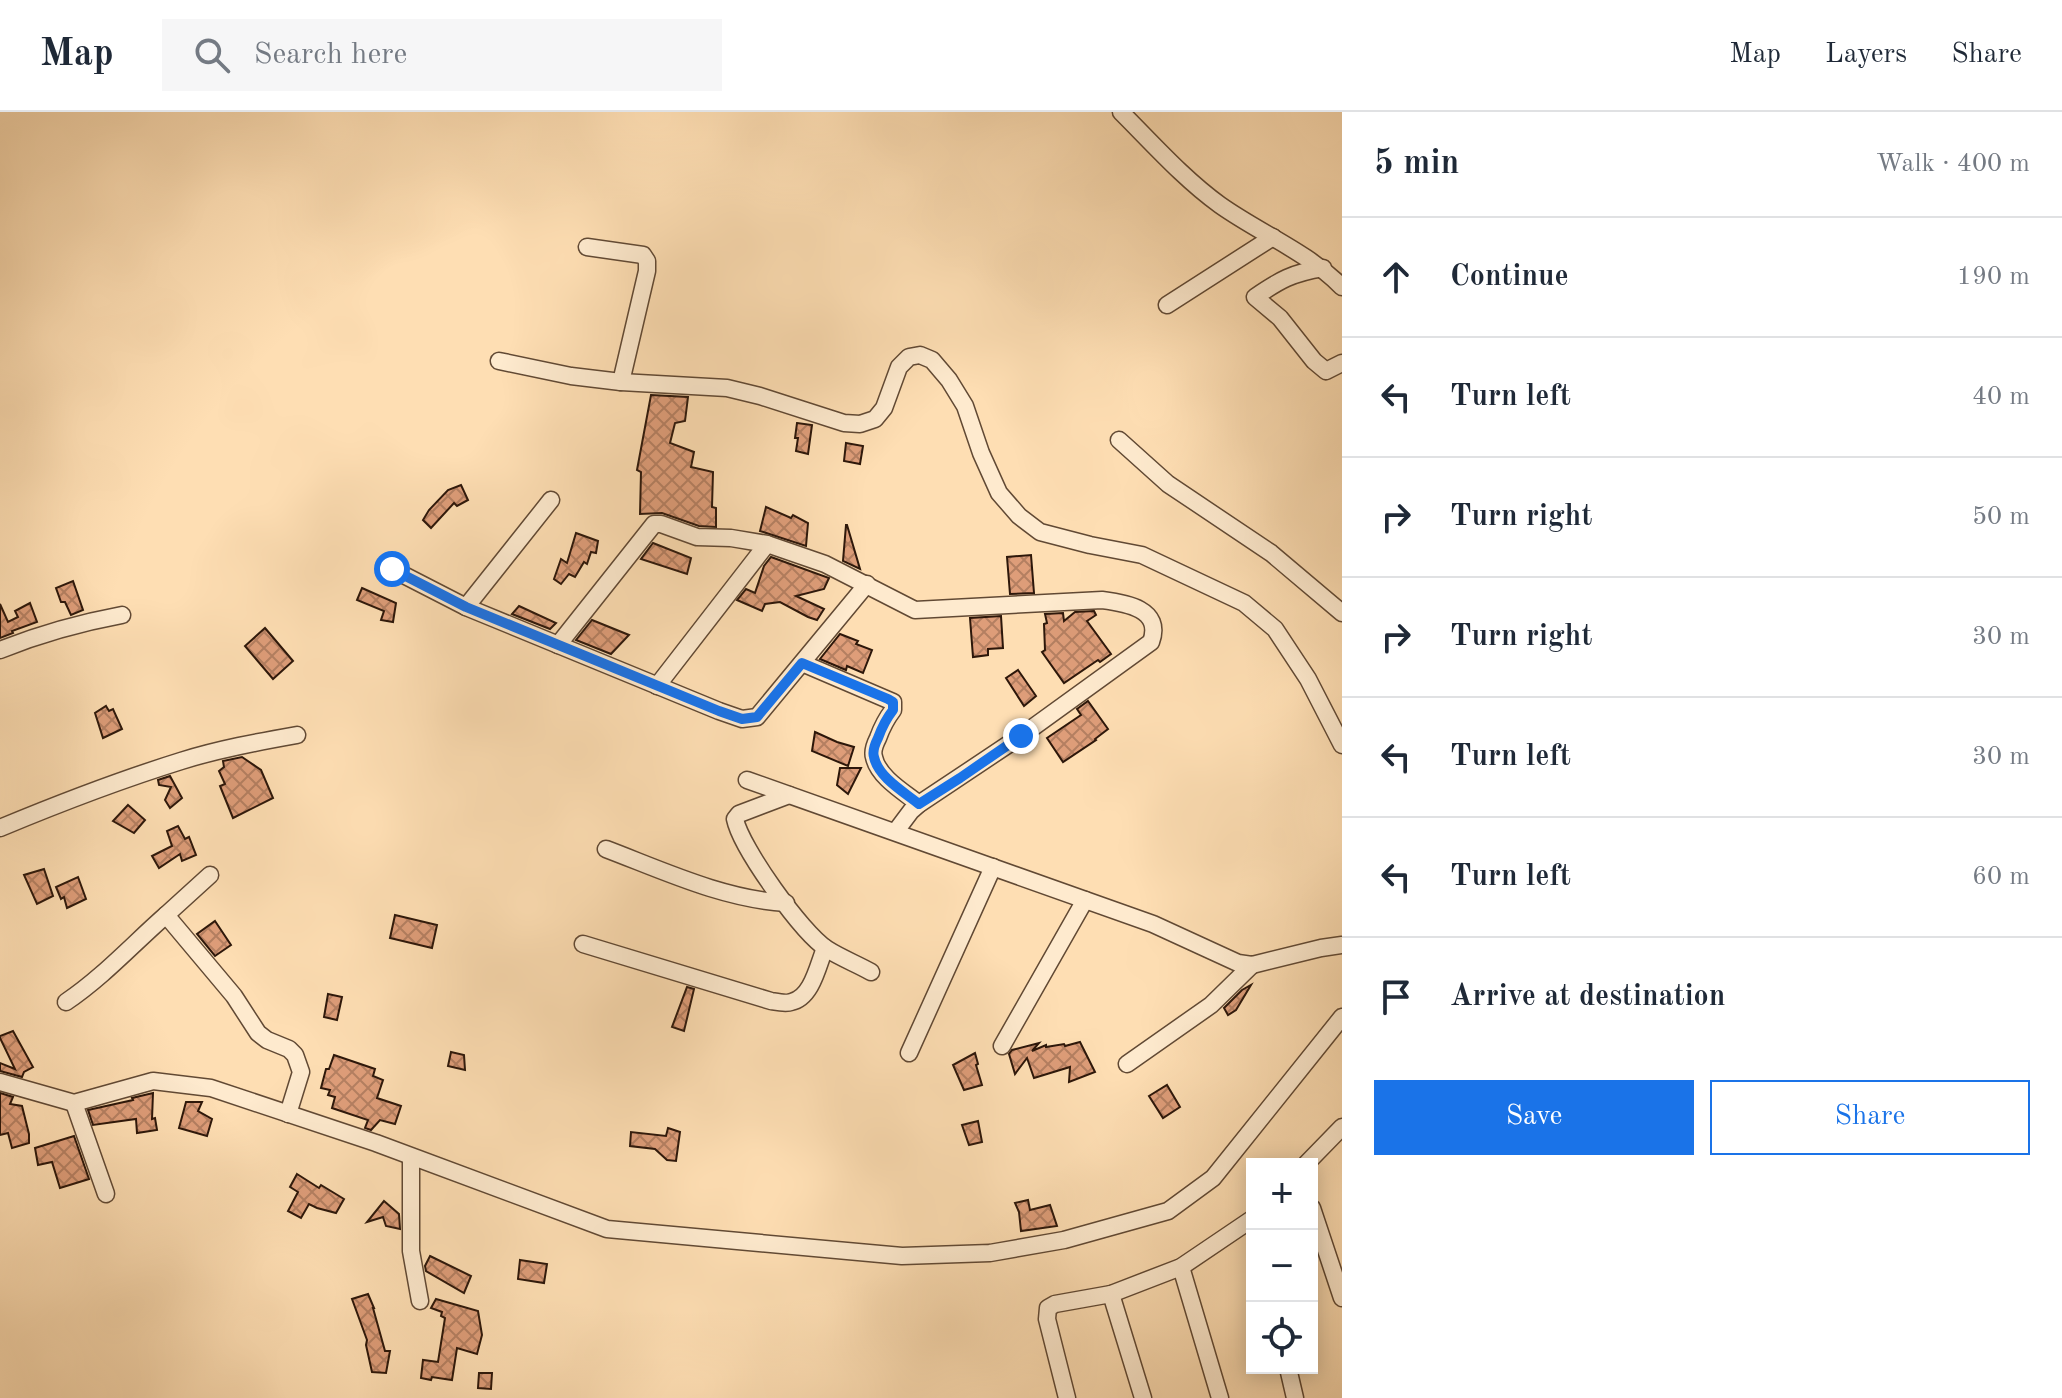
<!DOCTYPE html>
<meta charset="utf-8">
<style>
body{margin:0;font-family:"Old Standard TT",serif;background:#f6f6f7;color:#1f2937}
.controls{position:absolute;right:24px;bottom:24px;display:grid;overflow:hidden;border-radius:0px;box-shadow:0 4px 20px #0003}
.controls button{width:72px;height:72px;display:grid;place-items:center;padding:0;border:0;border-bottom:2px solid #e0e1e3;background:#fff;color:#1f2937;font:40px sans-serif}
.stop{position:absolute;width:24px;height:24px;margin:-18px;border:6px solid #1a73e8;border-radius:50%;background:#fff}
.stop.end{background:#1a73e8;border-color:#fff;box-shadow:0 2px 8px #0008}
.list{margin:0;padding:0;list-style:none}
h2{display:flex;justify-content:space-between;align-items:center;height:104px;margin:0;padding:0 32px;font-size:34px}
h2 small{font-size:26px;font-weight:400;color:#747a83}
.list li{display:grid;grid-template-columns:52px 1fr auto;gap:24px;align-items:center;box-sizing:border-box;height:120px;padding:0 32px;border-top:2px solid #e0e1e3}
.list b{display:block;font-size:30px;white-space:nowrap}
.list em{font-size:26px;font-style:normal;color:#747a83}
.actions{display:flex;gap:16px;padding:24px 32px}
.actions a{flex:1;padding:18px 0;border:2px solid #1a73e8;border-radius:0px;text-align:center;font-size:28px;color:#1a73e8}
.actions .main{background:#1a73e8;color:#fff}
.icon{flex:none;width:44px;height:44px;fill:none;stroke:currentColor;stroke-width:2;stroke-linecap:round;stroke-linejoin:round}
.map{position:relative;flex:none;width:1342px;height:1286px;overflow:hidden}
header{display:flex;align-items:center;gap:48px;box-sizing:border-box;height:112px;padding:0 40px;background:#fff;border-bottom:2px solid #e0e1e3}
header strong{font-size:38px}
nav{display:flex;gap:44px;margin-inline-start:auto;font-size:28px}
.search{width:560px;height:72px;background:#f6f6f7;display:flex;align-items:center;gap:20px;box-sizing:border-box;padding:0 28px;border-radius:0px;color:#747a83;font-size:30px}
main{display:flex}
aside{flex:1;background:#fff}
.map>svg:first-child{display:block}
.building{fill:url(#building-cross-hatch);stroke:#2d170a;stroke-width:2}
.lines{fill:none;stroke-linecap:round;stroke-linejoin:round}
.minor-casing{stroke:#614934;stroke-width:19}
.minor{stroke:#feeace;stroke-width:16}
.route{stroke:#1a73e8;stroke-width:10}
</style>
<header>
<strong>Map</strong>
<div class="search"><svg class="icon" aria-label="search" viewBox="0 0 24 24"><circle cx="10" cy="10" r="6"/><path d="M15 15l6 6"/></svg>Search here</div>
<nav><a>Map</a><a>Layers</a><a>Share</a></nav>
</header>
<main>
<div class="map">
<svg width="1342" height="1286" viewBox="0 0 1342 1286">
<defs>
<pattern id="building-cross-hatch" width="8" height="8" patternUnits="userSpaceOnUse" patternTransform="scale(2)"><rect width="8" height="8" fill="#de9d79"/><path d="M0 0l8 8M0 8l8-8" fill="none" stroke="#b47f61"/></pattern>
</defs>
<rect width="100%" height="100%" fill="#fedeb3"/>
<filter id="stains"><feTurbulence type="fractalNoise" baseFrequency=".0025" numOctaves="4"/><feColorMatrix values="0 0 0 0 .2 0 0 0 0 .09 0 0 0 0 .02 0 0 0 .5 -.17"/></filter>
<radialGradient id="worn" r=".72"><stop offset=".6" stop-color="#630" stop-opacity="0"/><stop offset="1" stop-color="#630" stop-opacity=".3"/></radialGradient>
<g class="building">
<polygon points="651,283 688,285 685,309 675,311 670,331 694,340 691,355 713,360 712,395 716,396 716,415 699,414 662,401 640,402 641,360 637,358"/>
<polygon points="797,311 812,313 808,342 796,339 798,326 795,326"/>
<polygon points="846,331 863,334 860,352 844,349"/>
<polygon points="461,373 468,388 457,394 454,391 431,416 423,408 429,398 448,378"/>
<polygon points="766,395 791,406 793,403 808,411 806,434 760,419"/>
<polygon points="846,413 847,413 860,457 843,449"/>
<polygon points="576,421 598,429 596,441 591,440 587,452 584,450 575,465 569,462 561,472 554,467 561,447 567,451"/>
<polygon points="653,431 691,446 687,462 641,447"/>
<polygon points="1031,443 1034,481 1010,482 1007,445"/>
<polygon points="771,445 829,466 824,477 796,484 824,497 817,508 808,505 780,490 765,492 762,499 737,488 746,477 755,481 764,454"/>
<polygon points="73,469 83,498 71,503 65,490 61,490 56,476"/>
<polygon points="362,476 396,491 393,510 381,508 384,499 357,488"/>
<polygon points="30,491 37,510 12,519 13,521 0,526 0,492 8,510 18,505 15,499"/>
<polygon points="519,494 556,511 550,517 512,502"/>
<polygon points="1094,499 1096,503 1087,509 1111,542 1100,550 1098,548 1064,571 1042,540 1045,538 1044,512 1047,511 1045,502 1063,501 1064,509 1075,500"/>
<polygon points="1001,504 1003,536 988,537 988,543 973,545 970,506"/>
<polygon points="592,508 629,523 611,542 576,528"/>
<polygon points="265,516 293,549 273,567 245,534"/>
<polygon points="840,522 858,529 856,532 872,538 863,561 847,554 846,558 820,547"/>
<polygon points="1018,558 1036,584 1024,594 1006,566"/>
<polygon points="1088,589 1108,617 1095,627 1096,628 1063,650 1047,626 1081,603 1077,597"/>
<polygon points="106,594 109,599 113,597 122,617 103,626 95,601"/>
<polygon points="815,620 837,630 854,635 848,654 812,639"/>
<polygon points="242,645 261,658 273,686 233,706 220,674 225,672 219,659 224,655 223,649"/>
<polygon points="840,656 861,656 848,682 837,673"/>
<polygon points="170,664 182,686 170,696 165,688 171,675 159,673 158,668"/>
<polygon points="128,693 145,708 134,721 113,709"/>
<polygon points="178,714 185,727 189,725 196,743 182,749 180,742 159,756 152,744 172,734 167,719"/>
<polygon points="44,757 53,784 37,792 24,763"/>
<polygon points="78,765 86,787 67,796 64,785 61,787 56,775"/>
<polygon points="395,803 437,813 432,836 390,826"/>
<polygon points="215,809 231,833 215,844 197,822"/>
<polygon points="1251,873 1236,898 1228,903 1224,896 1242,878"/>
<polygon points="687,875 694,877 684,919 672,915"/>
<polygon points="328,882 342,885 337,908 324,905"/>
<polygon points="13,919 33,955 24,960 22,965 0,959 0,951 15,957 0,926 0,924"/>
<polygon points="1080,930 1095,960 1069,970 1070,955 1034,966 1027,946 1015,962 1009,942 1012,938 1039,931 1032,939 1046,933 1046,935 1064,932 1065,934"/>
<polygon points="451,940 464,943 465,958 448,954"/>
<polygon points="975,941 978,952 976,953 982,973 964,978 953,953"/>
<polygon points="334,943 375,957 373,964 383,968 377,986 401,994 395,1012 380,1008 371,1018 365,1016 368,1008 332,996 335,985 328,983 330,978 321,976 326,957 329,957"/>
<polygon points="1167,973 1180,995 1163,1006 1149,984"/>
<polygon points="0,981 13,985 10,992 22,994 29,1022 29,1031 12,1036 8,1021 0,1023"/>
<polygon points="153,981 152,1007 155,1006 157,1018 137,1021 136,1007 93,1013 88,998 133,988 132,986"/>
<polygon points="186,990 202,990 198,999 212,1007 207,1024 179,1016"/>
<polygon points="978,1009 982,1030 969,1033 962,1013"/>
<polygon points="668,1016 680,1020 676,1049 667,1048 655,1037 630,1034 631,1020 666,1024"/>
<polygon points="74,1024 89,1067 60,1076 52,1050 38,1053 35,1036"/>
<polygon points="297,1062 319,1076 321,1073 344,1087 336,1101 317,1096 309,1092 301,1106 288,1099 298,1080 290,1075"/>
<polygon points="1028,1088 1030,1098 1050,1093 1057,1114 1021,1119 1019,1100 1015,1091"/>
<polygon points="384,1089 399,1102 400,1117 386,1114 383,1105 367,1110"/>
<polygon points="430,1144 471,1164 464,1181 426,1159 425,1154"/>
<polygon points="520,1148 547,1152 544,1171 518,1167"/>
<polygon points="368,1182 374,1196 373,1196 385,1239 390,1239 386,1261 372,1260 366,1233 367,1228 352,1187"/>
<polygon points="436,1187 478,1199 482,1223 477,1242 457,1236 452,1268 432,1265 431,1268 421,1266 423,1248 438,1250 445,1206 441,1204 442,1200 431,1196"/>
<polygon points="479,1261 492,1261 491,1277 478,1276"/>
</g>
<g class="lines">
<defs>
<g id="minor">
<path d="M 1121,0 C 1153,32 1184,67 1220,93 C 1261,122 1306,139 1342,175"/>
<polyline points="587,135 643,143 647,149 647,159 621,270"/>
<path d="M 1323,156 C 1292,161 1280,168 1255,185 L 1280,206 L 1314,249 L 1326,259 L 1342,251"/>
<polyline points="1167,193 1273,125"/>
<polyline points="499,249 571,264 621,270 727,276 760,284 844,311 860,312 875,307 884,296 899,255 909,245 920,243 932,248 949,268 965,294 981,341 999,381 1019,404 1040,420 1090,433 1142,443 1244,491 1275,517 1308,567 1342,633"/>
<polyline points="1119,328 1168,372 1271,441 1342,501"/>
<polyline points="392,457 466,495 719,599 742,607 757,605 867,472"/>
<polyline points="466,495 551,388"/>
<path d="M 558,533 L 654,412 L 661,412 L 697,425 L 731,426 L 767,432 L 825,452 L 915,498 L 1102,488 C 1126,491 1163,497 1151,530 L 1021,624 L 919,692 L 911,699 L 896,719"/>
<path d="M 0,538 C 40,522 79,511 122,503"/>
<path d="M 802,551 L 893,590 L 893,598 C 886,607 882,615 878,626 C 875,632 872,639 874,645 C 878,665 904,680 919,692"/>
<polyline points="657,574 767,432"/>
<polyline points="747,668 1153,812 1238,851 1252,853 1321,836 1342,833"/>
<path d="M 789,683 L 739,702 L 735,707 C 741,736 802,821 827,837 C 841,846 857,852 871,860"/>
<path d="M 0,716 C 60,691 120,668 181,649 C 219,637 258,630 297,623"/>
<path d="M 606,737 C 664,759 723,787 786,791"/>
<polyline points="210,763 166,803 234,884 258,921 267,928 289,937 295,943 301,960 288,1002"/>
<path d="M 583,832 L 771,889 C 777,890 786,892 791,890 C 812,886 818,853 825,836"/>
<path d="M 66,890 C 103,865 133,832 166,803"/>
<polyline points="1002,934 1085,788"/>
<polyline points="909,941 993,755"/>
<polyline points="1127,952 1211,893 1252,853"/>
<polyline points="0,970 74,991 153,969 211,976 376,1031 607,1117 902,1144 990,1141 1064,1128 1168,1099 1213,1066 1342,905"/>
<polyline points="74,991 106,1082"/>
<polyline points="411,1045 411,1139 420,1189"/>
<polyline points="1306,1052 1342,1015"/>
<polyline points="1312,1096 1342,1186"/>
<polyline points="1181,1155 1220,1286"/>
<polyline points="1111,1182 1143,1286"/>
<polyline points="1288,1256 1295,1286"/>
<polyline points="1067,1286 1047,1207 1048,1196 1055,1192 1111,1182 1181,1155 1252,1107"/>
</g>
</defs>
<use href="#minor" class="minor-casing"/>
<use href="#minor" class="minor"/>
</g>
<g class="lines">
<path class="route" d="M 392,457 L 466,495 L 719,599 L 742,607 L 757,605 L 802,551 L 888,587 L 893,590 L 893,598 C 886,607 882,615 878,626 C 875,632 872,639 874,645 C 878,665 904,680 919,692 L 960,666 L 1021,624"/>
</g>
<rect width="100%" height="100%" filter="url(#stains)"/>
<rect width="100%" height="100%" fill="url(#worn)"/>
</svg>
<div class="controls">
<button>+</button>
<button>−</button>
<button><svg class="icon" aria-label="locate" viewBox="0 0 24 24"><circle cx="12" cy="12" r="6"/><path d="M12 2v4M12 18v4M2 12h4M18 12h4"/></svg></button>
</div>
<div class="stop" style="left:392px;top:457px"></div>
<div class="stop end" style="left:1021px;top:624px"></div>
</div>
<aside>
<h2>5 min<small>Walk · 400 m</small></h2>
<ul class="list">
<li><svg class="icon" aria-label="ahead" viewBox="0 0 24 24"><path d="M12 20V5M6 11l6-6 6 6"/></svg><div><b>Continue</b></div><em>190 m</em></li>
<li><svg class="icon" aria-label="left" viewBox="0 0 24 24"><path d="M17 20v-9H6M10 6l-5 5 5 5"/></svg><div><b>Turn left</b></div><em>40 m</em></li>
<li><svg class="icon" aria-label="right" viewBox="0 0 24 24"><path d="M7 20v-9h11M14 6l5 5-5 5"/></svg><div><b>Turn right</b></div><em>50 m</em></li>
<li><svg class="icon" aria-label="right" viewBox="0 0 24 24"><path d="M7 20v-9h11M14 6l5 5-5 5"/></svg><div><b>Turn right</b></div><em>30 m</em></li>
<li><svg class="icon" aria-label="left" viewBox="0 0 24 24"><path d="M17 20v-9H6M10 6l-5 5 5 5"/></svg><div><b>Turn left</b></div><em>30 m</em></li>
<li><svg class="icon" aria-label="left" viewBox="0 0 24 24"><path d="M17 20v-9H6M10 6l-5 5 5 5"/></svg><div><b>Turn left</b></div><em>60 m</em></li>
<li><svg class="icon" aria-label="arrive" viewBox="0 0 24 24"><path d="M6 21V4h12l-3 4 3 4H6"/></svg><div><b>Arrive at destination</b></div></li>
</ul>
<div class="actions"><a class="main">Save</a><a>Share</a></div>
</aside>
</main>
